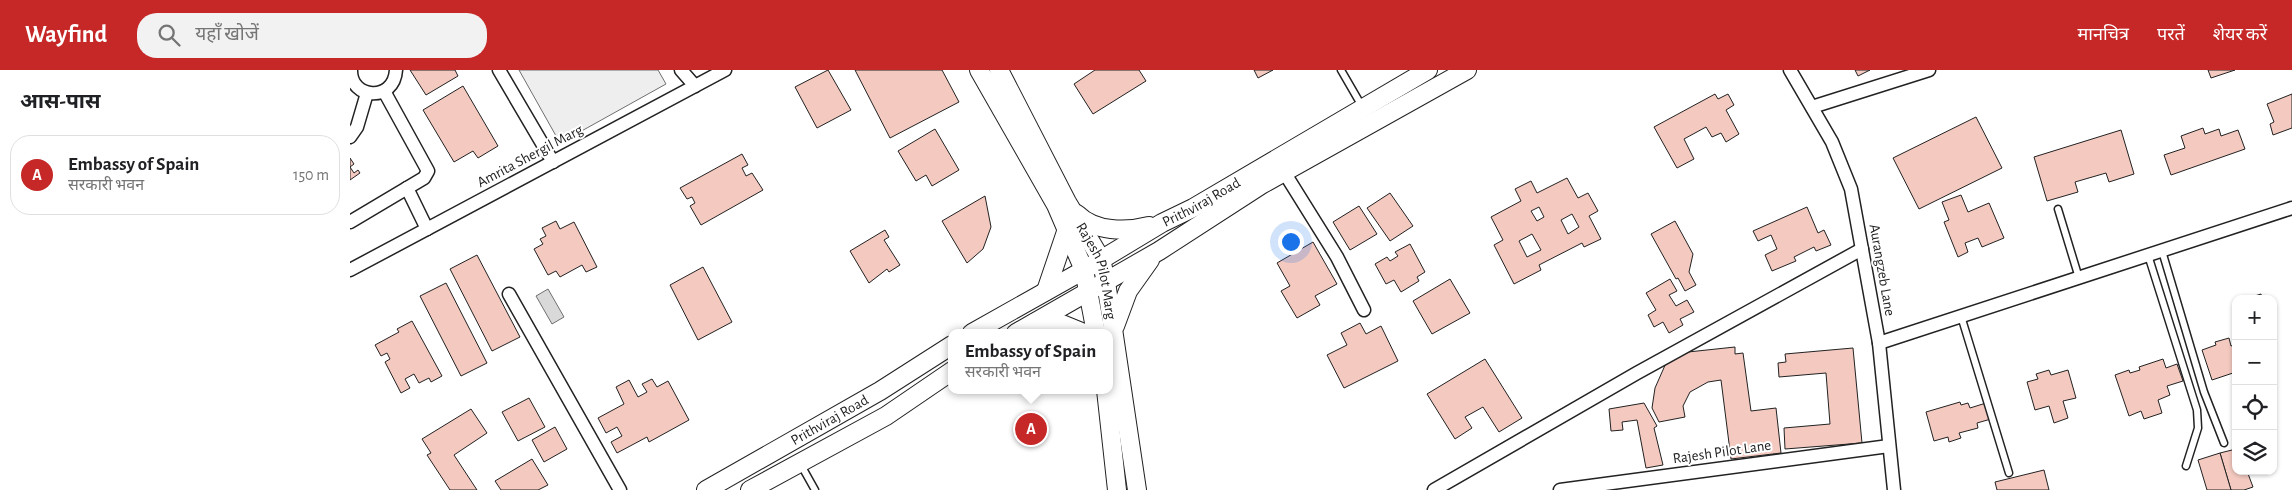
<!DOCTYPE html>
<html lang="hi">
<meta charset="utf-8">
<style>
body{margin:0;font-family:"Alegreya Sans","Noto Sans Devanagari",sans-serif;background:#f2f2f2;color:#202124}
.controls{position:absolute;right:15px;bottom:15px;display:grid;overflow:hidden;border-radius:10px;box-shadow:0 1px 4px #0004}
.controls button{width:45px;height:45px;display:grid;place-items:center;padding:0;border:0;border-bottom:1px solid #e0e0e0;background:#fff;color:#202124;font:25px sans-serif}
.you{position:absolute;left:940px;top:171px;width:18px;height:18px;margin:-12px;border:4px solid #fff;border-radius:50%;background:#1a73e8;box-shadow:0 0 0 8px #1a73e833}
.badge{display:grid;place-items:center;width:32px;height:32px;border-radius:50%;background:#c62828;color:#fff;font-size:16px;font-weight:700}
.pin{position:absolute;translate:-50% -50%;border:2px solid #fff;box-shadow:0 1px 5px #0006}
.popup{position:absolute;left:598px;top:259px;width:165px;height:65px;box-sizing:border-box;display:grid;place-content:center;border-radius:10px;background:#fff;filter:drop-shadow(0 1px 4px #0005);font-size:16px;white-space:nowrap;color:#757577}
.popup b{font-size:19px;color:#202124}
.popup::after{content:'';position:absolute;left:50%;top:100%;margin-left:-10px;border:10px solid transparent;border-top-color:#fff}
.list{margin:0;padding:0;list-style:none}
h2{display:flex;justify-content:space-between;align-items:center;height:65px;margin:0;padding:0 20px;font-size:21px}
h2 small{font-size:16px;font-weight:400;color:#757577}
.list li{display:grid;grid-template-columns:32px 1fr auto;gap:15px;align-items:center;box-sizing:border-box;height:80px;margin:0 10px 10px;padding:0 10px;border:1px solid #e0e0e0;border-radius:20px}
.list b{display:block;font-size:19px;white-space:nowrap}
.list p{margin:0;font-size:16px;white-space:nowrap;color:#757577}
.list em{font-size:16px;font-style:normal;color:#757577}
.icon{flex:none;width:28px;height:28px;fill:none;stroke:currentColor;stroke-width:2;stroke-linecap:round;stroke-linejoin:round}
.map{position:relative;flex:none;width:1942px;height:420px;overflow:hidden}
header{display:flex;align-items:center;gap:30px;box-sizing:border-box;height:70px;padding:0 25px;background:#c62828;color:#fff}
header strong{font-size:24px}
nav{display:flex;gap:28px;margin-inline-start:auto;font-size:18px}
.search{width:350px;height:45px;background:#f2f2f2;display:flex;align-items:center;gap:12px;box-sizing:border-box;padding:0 18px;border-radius:20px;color:#757577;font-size:19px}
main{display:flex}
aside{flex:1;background:#fff}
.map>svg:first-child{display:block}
.green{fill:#eee;stroke:#6f6f6f}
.water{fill:#d9d9d9;stroke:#6f6f6f}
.building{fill:#f3c9c0;stroke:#222;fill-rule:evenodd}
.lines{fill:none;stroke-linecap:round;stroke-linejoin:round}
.lane-casing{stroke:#222;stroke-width:9}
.street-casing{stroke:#222;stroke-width:15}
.secondary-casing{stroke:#222;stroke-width:20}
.lane{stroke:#fff;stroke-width:6}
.street{stroke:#fff;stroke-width:12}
.secondary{stroke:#fff;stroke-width:18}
.labels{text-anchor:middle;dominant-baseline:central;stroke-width:4;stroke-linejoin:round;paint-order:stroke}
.street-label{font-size:15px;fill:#222;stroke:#fff}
</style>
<header>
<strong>Wayfind</strong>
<div class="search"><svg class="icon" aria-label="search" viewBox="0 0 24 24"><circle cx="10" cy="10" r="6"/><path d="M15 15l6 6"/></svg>यहाँ खोजें</div>
<nav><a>मानचित्र</a><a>परतें</a><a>शेयर करें</a></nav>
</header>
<main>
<aside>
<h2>आस-पास<small></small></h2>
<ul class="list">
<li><span class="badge">A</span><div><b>Embassy of Spain</b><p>सरकारी भवन</p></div><em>150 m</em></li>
</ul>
</aside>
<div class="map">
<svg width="1942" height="420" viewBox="0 0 1942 420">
<rect width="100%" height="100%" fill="#fff"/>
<polygon class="green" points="169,0 308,0 316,14 210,73"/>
<polygon class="water" points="198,219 214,247 202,254 186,226"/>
<g class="building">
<polygon points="60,0 105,0 108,6 76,25"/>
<polygon points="478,0 501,40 467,58 445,17"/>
<polygon points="505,0 592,0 609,32 540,68"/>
<polygon points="745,0 789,0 796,11 743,44 724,14"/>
<polygon points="904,0 923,0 908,8"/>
<polygon points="1505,0 1520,0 1508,6"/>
<polygon points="1858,0 1885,0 1861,8"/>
<polygon points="113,16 148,76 128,88 123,81 104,92 73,40"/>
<polygon points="1365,24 1368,29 1378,24 1384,35 1376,40 1389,64 1376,72 1371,63 1362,67 1356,57 1334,69 1344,89 1327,98 1304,57"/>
<polygon points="1942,24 1942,58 1923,65 1920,54 1924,52 1917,34"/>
<polygon points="1626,47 1652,98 1569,139 1543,88"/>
<polygon points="1853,58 1855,64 1869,59 1871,66 1888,60 1895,79 1821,105 1814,85 1835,78 1831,66"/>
<polygon points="585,59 609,100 582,116 576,105 566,111 548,81"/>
<polygon points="1771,60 1784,104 1759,112 1756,103 1725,112 1728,122 1697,131 1684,87"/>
<polygon points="392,84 398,95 392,98 396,106 402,103 413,120 351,155 340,136 345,133 342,127 337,129 330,118"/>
<polygon points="0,88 4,94 0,97 4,103 8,100 10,103 0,110"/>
<path d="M 1217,108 L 1228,128 L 1238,123 L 1248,141 L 1239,146 L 1251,169 L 1234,177 L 1232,173 L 1189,195 L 1191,200 L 1164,214 L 1144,175 L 1153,170 L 1141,147 L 1171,131 L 1165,119 L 1181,111 L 1187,123 ZM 1189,137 L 1194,147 L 1187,151 L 1181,141 ZM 1222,144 L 1229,157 L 1218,164 L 1211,150 ZM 1182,164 L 1191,180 L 1177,187 L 1169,171 Z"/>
<polygon points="1040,123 1063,156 1040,171 1017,138"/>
<polygon points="1611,125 1618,142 1639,133 1654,168 1632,177 1628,168 1615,173 1618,182 1608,187 1594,152 1599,150 1592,132"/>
<polygon points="635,126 641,157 633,179 617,193 592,151"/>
<polygon points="1009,136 1027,164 1000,180 983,152"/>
<polygon points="1457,137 1468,163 1474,160 1481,175 1466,181 1464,177 1444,187 1446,191 1422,201 1415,185 1427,179 1421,165 1408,171 1403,161"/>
<polygon points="206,151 210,159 224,152 247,197 236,202 232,195 210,207 206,201 198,205 184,179 193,174 190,169 196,166 192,158"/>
<polygon points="1325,151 1343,184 1339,202 1346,215 1335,221 1328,208 1326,209 1301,164"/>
<polygon points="535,160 539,167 534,170 550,195 539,202 537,199 519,213 500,181"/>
<polygon points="963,172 987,214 965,226 970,235 947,248 931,221 940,216 927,193"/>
<polygon points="1060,174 1075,202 1067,207 1069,211 1051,222 1044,210 1036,214 1025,194 1037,187 1040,191 1048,186 1045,182"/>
<polygon points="127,185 170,267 142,281 100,199"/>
<polygon points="353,197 382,252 348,270 320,215"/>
<polygon points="1100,209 1120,243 1082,264 1063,231"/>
<polygon points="1320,209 1327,221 1319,225 1326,236 1337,230 1344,242 1330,249 1333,255 1319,263 1313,252 1304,257 1298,245 1306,240 1296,223"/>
<polygon points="96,213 137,293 111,306 70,226"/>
<polygon points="1911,224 1912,229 1895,229"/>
<polygon points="62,251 92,306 81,312 79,308 69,313 64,304 55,309 60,318 51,323 35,292 40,289 37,283 31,286 25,275 49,262 47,259"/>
<polygon points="1010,253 1016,264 1031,256 1048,291 994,318 977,285 997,275 991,263"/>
<polygon points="1879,268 1881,276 1886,274 1886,302 1862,310 1852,280 1866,275 1865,272"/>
<polygon points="1385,277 1385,284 1393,283 1401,341 1426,338 1431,383 1381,389 1371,310 1358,312 1340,322 1333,336 1335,347 1309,352 1302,338 1305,318 1316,293 1338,282"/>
<polygon points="1503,278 1512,373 1435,379 1434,358 1480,354 1476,303 1429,307 1428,293 1436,292 1435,284"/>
<polygon points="1135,289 1172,348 1149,362 1133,337 1115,347 1122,358 1105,369 1077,324"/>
<polygon points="1813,289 1816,298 1827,294 1833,311 1817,316 1820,325 1808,330 1812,343 1794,349 1791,341 1779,346 1765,305 1779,300 1780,303 1790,300 1789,297"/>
<polygon points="1699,300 1701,305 1718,300 1726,328 1713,331 1718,348 1704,353 1699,336 1685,340 1677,312 1688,309 1686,304"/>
<polygon points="302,309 307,317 318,311 339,350 299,372 297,367 267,383 261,372 272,366 267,357 256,363 248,348 274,334 266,317 279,310 288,327 297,322 292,314"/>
<polygon points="179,328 195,357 168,371 152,342"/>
<polygon points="1610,332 1611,335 1618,333 1620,338 1636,333 1641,349 1627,353 1628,358 1609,363 1611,368 1599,372 1598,367 1584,371 1576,342"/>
<polygon points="1294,333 1307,356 1304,358 1313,395 1296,398 1287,350 1272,352 1273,360 1261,361 1259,339"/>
<polygon points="121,339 137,363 104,385 127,420 100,420 77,385 81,383 72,369"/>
<polygon points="205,357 217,379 194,392 182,370"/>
<polygon points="1886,379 1886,401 1897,401 1903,417 1894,420 1881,420 1870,383"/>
<polygon points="1870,383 1881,420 1857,420 1848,390"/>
<polygon points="182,389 198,415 188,420 151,420 145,411"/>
<polygon points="1694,400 1699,420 1647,420 1645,412"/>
</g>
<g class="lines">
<defs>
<g id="lane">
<polyline points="991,0 1013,38"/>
<polyline points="1708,139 1729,208"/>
<polyline points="1812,181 1854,322 1874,373"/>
<polyline points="1798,185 1847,340 1848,358 1836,396"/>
<polyline points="1611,246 1659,403"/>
<polyline points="451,395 465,420"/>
</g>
<g id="street">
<path d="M 1,0 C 0,29 44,33 46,0"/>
<polyline points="149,0 203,92"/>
<polyline points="331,0 345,16"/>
<polyline points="1440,0 1482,72 1501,119 1529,273 1544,420"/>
<polyline points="1462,37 1579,0"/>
<polyline points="0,67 7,57 17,23"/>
<polyline points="934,102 987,187 1014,240"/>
<polyline points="57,118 77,159"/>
<polyline points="0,152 74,108 78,101 34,21"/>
<polyline points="0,200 375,0"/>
<polyline points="159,224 270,420"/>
<polyline points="1529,273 1942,138"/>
<polyline points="1084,420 1287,303 1512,179"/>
<polyline points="1210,420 1539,376"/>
</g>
<g id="secondary">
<polyline points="629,0 706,135 734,200 746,263"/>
<path id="s1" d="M 649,0 L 717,132 L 751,189 L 756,212 L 787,420"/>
<path d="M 727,144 C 745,162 776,162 799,156"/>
<polyline points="696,221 717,159"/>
<polyline points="684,253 712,254 734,263"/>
<polyline points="765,256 778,221 800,190"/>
<path id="s2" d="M 622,263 L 734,200 L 812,153 L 843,138 L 1078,0"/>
<polyline points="666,263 809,181 911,115 1117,0"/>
<polyline points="756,320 767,420"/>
<path id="s3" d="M 356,420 L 530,321 L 602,275"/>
<polyline points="400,420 536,346 602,301"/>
</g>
</defs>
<use href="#lane" class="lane-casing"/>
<use href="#street" class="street-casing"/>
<use href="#secondary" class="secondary-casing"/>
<use href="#lane" class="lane"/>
<use href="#street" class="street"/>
<use href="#secondary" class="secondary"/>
</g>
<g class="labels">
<g class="street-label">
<text transform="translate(180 86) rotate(-28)">Amrita Shergil Marg</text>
<text stroke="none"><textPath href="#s2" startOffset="264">Prithviraj Road</textPath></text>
<text transform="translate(1532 200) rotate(80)">Aurangzeb Lane</text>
<text stroke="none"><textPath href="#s1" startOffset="225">Rajesh Pilot Marg</textPath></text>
<text stroke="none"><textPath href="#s3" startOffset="142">Prithviraj Road</textPath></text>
<text transform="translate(1372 382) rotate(-8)">Rajesh Pilot Lane</text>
</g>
</g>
</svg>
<div class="controls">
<button>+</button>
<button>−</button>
<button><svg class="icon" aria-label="locate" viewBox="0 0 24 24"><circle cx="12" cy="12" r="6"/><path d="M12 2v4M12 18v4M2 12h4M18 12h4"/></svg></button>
<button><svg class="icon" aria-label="layers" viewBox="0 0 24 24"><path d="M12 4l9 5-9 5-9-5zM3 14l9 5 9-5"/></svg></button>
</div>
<div class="you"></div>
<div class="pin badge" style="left:681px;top:359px">A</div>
<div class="popup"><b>Embassy of Spain</b>सरकारी भवन</div>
</div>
</main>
